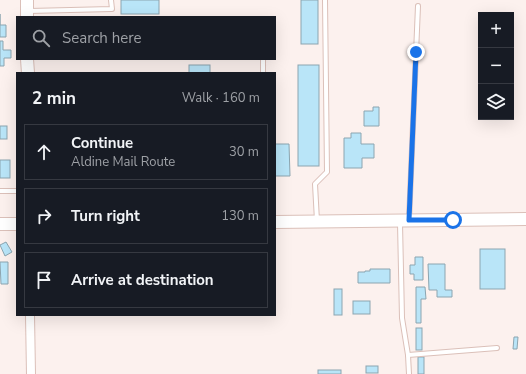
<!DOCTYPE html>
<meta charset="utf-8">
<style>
body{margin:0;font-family:"Nunito Sans",sans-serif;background:#242831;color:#f1f3f6}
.controls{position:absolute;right:12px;top:12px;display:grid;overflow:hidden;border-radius:0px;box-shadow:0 4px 16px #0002}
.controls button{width:36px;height:36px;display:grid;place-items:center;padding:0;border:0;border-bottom:1px solid #363941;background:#171b24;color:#f1f3f6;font:20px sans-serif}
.stop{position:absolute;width:12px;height:12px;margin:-9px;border:3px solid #1a73e8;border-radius:50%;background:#fff}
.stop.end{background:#1a73e8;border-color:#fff;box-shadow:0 1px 4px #0008}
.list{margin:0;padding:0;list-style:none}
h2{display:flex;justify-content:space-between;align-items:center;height:52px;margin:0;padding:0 16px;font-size:17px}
h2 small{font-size:13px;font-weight:400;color:#9ea1a6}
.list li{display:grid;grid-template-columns:26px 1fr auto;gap:12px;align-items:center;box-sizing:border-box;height:56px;margin:0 8px 8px;padding:0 8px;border:1px solid #363941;border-radius:0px}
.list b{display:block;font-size:15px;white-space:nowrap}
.list p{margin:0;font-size:13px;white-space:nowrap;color:#9ea1a6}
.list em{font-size:13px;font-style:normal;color:#9ea1a6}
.icon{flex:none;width:22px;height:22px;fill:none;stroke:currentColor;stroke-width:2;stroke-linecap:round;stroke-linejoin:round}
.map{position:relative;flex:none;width:526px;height:374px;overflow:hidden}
.search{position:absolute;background:#171b24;box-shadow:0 4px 16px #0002;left:16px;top:16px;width:260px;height:44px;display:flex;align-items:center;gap:10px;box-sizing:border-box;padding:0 14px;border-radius:0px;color:#9ea1a6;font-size:15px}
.panel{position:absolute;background:#171b24;box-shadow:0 4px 16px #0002;left:16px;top:72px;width:260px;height:244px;border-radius:0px}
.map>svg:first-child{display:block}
.building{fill:#b9e5f8;stroke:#8ca5b0}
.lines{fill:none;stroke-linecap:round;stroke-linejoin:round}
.lane-casing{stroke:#dbc0b9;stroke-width:6}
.street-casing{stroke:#dbc0b9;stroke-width:10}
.secondary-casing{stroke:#dbc0b9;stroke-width:14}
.lane{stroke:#fff;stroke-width:4}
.street{stroke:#fff;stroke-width:8}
.secondary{stroke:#fff;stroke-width:12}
.route{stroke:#1a73e8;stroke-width:5}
</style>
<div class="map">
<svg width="526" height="374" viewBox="0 0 526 374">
<rect width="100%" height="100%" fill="#fcf1ee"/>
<g class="building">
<rect x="121" y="0" width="38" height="14"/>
<rect x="301" y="0" width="17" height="44"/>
<polygon points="0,14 0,25 6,25 6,37 0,37"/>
<polygon points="0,41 3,41 3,50 11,50 11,58 4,58 4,66 0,66"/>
<rect x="189" y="65" width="21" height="8"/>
<rect x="298" y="65" width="21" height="101"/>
<polygon points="373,107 379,107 379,126 364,126 364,111 373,111"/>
<rect x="0" y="126" width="7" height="13"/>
<polygon points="351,133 361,133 361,144 374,144 374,158 362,158 362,168 344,168 344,138 351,138"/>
<polygon points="275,144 289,144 290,176 275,176"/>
<rect x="0" y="160" width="10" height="18"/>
<polygon points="6,242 12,252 5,256 0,245"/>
<rect x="480" y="249" width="25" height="40"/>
<polygon points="415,257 423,257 423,280 414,280 414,274 410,274 410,265 415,265"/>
<polygon points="0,262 8,262 8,284 1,284"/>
<polygon points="428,264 445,264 445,290 452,290 452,297 437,297 437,290 429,290"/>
<polygon points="370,269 390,269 390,283 358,283 358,272 365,272 365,271 370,271"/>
<polygon points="416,287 425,287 426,299 421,299 421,323 416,323"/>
<rect x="334" y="289" width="8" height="26"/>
<rect x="353" y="301" width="17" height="13"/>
<rect x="416" y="328" width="6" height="22"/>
<polygon points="514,337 518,337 517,349 513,349"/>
<rect x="418" y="357" width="6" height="17"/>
<rect x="366" y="366" width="12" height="7"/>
<rect x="318" y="370" width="23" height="4"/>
</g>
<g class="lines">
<defs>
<g id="lane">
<polyline points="29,11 112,9 111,0"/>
<polyline points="263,73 263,59"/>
<polyline points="0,191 17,191"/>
<polyline points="409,220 418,6"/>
<polyline points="317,221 315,184 327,172 325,0"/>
<polyline points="400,223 402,318 408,355 409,374"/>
<polyline points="408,355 497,348"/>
</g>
<polyline id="street" points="30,315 31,374"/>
<g id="secondary">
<polyline points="27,0 27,17"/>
<polyline points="27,59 28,73"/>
<polyline points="275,222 526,219"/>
<polyline points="0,224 17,224"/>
</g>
</defs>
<use href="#lane" class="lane-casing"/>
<use href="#street" class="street-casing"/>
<use href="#secondary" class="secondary-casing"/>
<use href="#lane" class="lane"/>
<use href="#street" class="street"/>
<use href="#secondary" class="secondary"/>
</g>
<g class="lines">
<polyline class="route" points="416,52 409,220 453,220"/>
</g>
</svg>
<div class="controls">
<button>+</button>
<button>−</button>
<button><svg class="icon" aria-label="layers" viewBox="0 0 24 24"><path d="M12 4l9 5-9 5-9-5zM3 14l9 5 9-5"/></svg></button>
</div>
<div class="stop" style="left:453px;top:220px"></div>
<div class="stop end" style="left:416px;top:52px"></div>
<div class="search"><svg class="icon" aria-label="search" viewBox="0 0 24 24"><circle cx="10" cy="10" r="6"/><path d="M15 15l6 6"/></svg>Search here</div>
<section class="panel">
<h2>2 min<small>Walk · 160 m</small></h2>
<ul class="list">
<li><svg class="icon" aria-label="ahead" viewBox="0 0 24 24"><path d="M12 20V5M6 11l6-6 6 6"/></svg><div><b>Continue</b><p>Aldine Mail Route</p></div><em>30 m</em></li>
<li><svg class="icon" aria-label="right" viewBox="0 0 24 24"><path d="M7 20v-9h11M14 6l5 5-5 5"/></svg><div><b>Turn right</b></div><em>130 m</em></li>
<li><svg class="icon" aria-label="arrive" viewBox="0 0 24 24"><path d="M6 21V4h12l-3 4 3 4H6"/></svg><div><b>Arrive at destination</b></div></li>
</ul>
</section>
</div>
